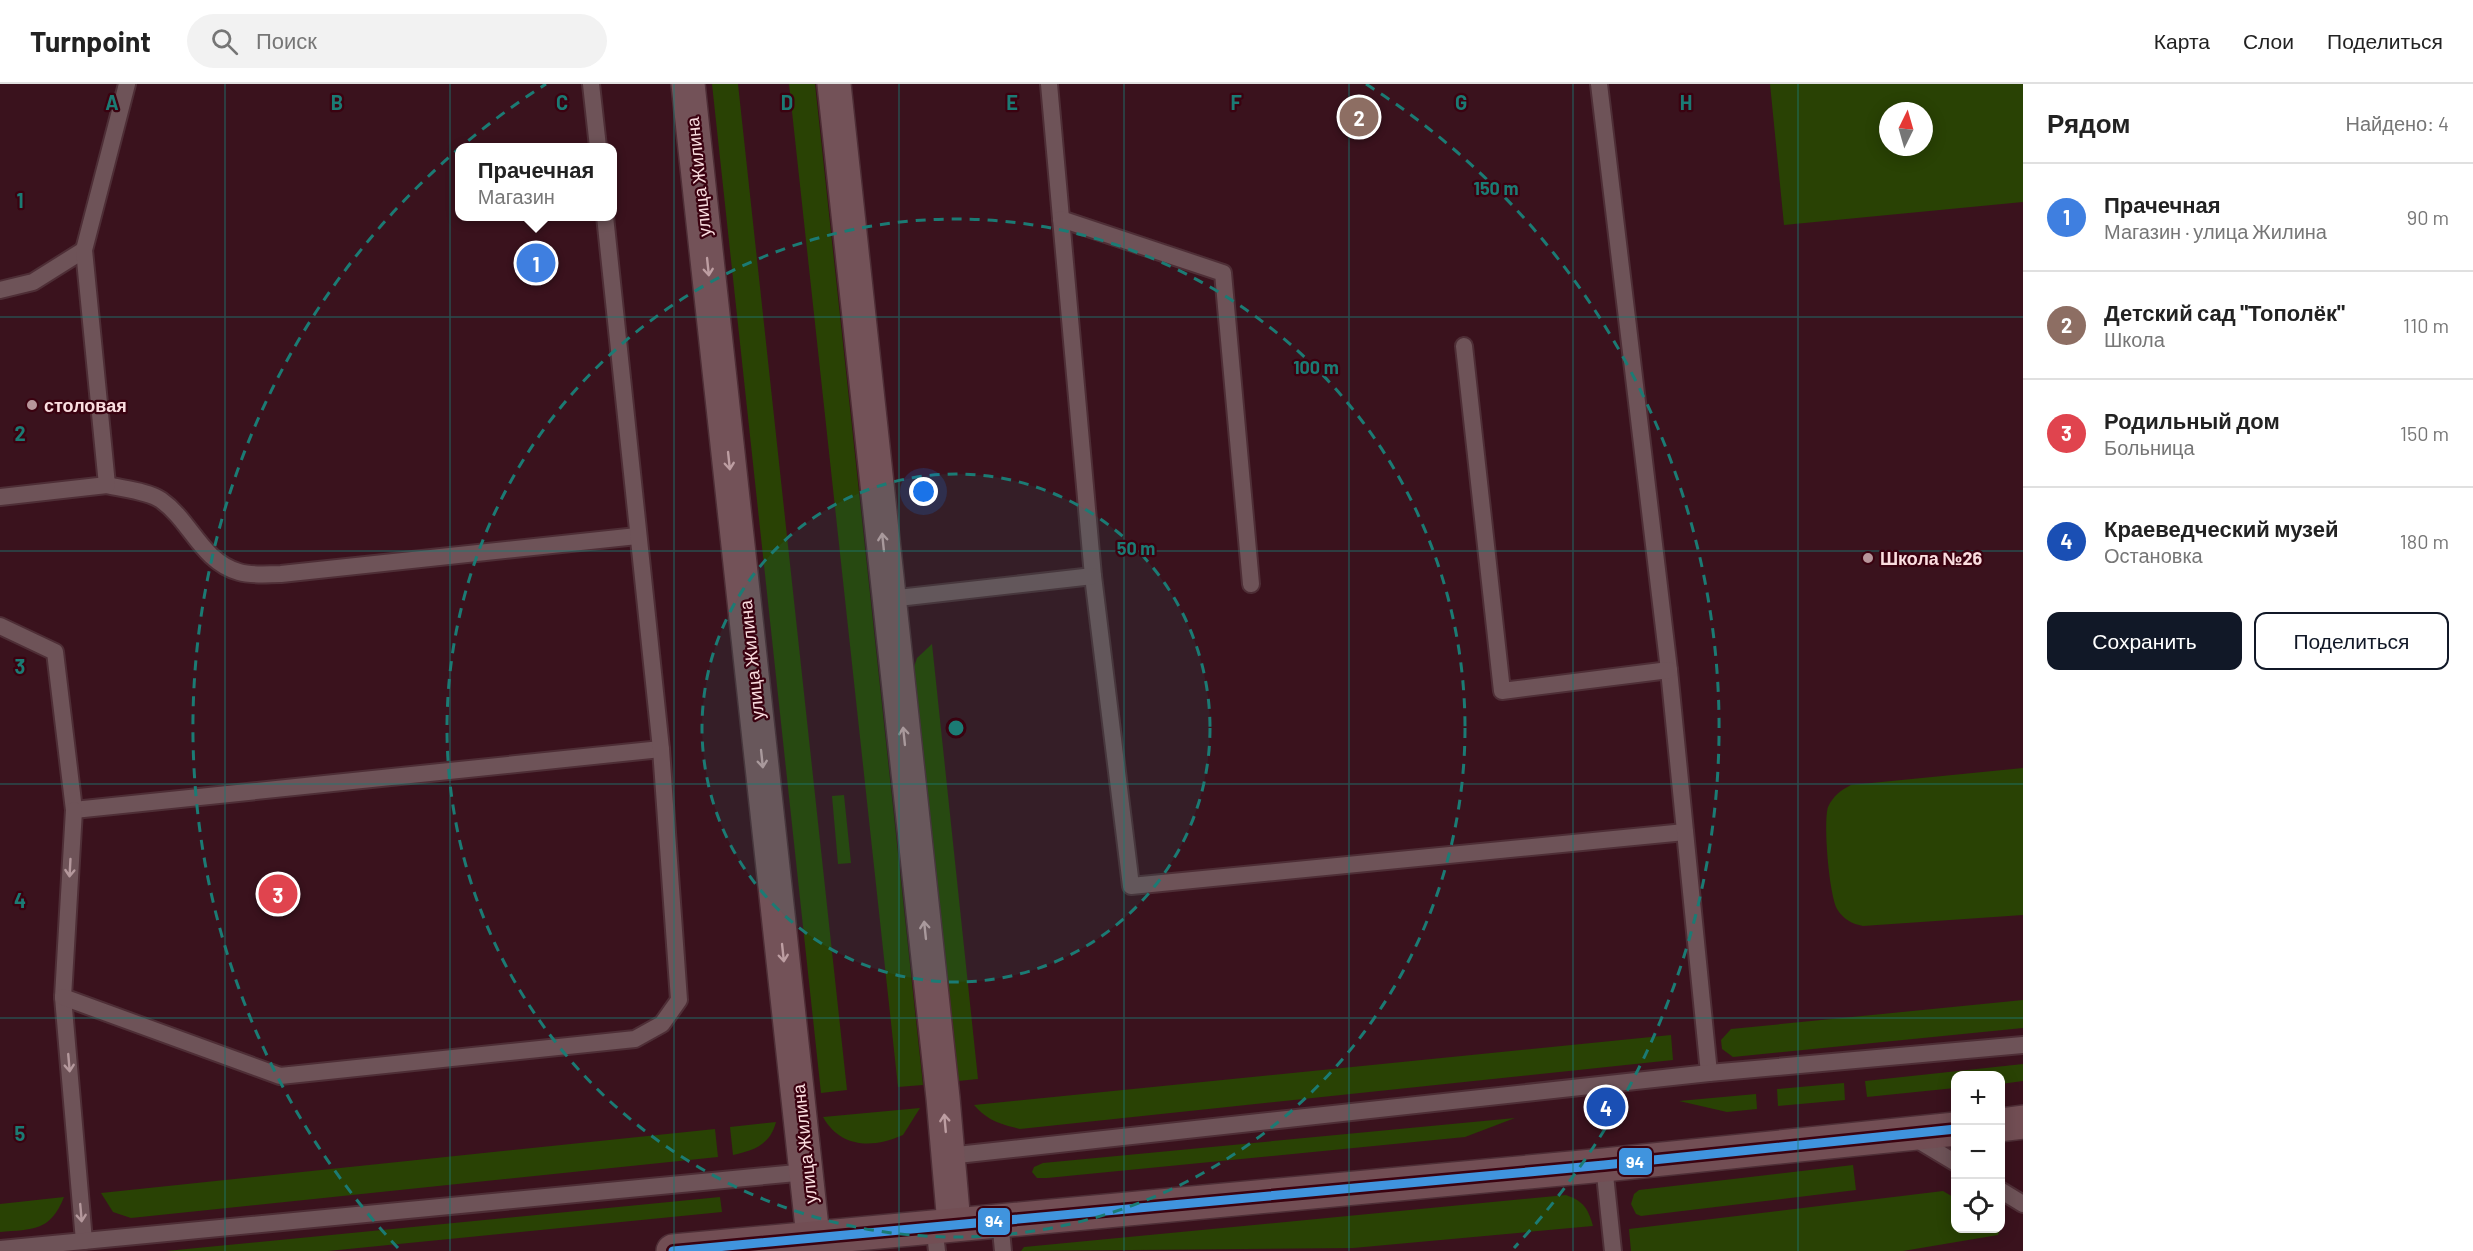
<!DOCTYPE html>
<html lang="ru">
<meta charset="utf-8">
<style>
body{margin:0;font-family:Barlow,sans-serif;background:#f2f2f2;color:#222}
.controls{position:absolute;right:18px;bottom:18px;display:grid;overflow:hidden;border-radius:12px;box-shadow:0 3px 15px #0003}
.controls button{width:54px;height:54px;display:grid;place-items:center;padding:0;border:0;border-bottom:2px solid #e0e0e0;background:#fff;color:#222;font:30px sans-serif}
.compass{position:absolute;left:1879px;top:18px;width:54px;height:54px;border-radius:50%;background:#fff;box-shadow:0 3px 15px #0003;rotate:5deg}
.you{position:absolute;left:924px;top:408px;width:21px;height:21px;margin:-15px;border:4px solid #fff;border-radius:50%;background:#1a73e8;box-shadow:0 0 0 9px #1a73e833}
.badge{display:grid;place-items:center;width:39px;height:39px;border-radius:50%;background:#111827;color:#fff;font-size:20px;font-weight:700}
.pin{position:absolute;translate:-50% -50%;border:3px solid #fff;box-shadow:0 2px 6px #0006}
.popup{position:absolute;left:455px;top:59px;width:162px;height:78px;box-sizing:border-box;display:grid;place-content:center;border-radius:12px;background:#fff;filter:drop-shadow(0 2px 4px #0005);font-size:20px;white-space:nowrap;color:#767676}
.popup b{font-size:22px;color:#222}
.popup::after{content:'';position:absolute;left:50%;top:100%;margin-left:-12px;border:12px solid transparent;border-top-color:#fff}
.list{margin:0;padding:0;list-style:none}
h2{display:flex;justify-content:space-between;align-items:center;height:78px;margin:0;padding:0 24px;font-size:26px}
h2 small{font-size:20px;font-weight:400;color:#767676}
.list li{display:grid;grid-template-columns:39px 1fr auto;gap:18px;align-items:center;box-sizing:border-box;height:108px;padding:0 24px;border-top:2px solid #e0e0e0}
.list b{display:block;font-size:22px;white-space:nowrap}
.list p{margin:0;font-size:20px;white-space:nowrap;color:#767676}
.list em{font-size:20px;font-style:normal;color:#767676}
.actions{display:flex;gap:12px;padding:18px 24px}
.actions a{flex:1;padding:14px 0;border:2px solid #111827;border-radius:12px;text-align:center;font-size:21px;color:#111827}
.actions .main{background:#111827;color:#fff}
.icon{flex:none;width:33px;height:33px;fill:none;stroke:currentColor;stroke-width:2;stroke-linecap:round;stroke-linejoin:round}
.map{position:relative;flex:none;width:2023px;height:1167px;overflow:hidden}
header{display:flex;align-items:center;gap:36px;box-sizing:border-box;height:84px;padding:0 30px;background:#fff;border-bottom:2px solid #e0e0e0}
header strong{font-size:28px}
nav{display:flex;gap:33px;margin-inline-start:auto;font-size:21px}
.search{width:420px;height:54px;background:#f2f2f2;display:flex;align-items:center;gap:15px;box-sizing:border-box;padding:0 21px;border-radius:33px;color:#767676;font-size:22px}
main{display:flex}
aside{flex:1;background:#fff}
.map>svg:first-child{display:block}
.green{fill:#294204;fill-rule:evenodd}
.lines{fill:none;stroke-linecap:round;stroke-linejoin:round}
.service-casing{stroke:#4e2e36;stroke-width:20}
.secondary-casing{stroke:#4e2e36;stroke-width:36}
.primary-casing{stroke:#4e2e36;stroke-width:36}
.service{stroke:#6e5358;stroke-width:16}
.secondary{stroke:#735258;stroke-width:33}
.primary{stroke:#724e54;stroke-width:33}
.bus-1-casing{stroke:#3a0210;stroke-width:14}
.bus-1{stroke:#4094de;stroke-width:9}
.oneway{stroke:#bd9ea2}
.oneway2{stroke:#b4989c}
.grid{fill:none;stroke:#1b7b74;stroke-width:1.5;stroke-opacity:0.55}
.ring{fill:none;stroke:#1b7b74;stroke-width:3;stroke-dasharray:10 8}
.poi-dot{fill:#b7969b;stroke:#3a0210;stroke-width:2}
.labels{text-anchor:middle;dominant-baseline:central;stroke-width:4.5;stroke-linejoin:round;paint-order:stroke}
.street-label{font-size:18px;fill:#fadddf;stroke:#3a0210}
.poi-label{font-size:18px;font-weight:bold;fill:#fadddf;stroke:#3a0210;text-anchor:start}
.grid-label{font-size:20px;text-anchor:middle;font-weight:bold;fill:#1b7b74;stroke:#3a0210;stroke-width:4.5;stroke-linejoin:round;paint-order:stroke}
.centre{fill:#1b7b74;stroke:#3a0210;stroke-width:3}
.ring-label{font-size:18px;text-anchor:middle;font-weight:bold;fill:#1b7b74;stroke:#3a0210;stroke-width:4.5;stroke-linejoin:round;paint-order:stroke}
.line-badge{stroke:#3a0210;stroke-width:2}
.badge-label{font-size:16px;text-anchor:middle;font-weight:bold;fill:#fff}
</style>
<header>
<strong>Turnpoint</strong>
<div class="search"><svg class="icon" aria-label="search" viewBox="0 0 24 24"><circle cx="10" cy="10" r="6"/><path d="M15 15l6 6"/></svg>Поиск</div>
<nav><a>Карта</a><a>Слои</a><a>Поделиться</a></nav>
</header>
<main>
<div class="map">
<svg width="2023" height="1167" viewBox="0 0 2023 1167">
<rect width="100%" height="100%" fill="#3a121d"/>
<g class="green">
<polygon points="712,0 738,0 847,1006 821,1009"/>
<polygon points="789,0 815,0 923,1001 898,1003"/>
<path d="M 1770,0 L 2023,0 L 2023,118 L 1784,141 ZM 1888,27 L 1924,27 L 1924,63 L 1888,63 Z"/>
<polygon points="932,560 978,995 958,997 913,586 917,574"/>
<path d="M 2023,684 L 2023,831 L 1863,842 C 1852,840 1843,835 1837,825 C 1829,811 1823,738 1828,723 C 1833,712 1841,706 1851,701 Z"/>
<polygon points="844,711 851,779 838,780 832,712"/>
<polygon points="2023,916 2023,944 1733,973 1722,965 1721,956 1731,945"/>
<path d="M 1671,951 L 1673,976 L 1020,1045 C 1000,1040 988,1037 974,1021 Z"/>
<polygon points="2023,980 2023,997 2001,1000 2000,992 1956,992 1955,1004 1867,1013 1865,997"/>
<polygon points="1844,999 1845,1016 1778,1022 1777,1005"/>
<polygon points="1756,1010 1757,1025 1727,1028 1679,1017"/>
<path d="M 920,1024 L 903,1051 C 874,1064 841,1065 823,1033 Z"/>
<polygon points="1515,1034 1465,1053 1047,1094 1037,1094 1032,1088 1034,1083 1043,1079"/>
<path d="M 776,1038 C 770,1061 754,1066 733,1071 L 730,1043 Z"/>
<polygon points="715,1045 718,1073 131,1134 113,1128 101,1109"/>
<polygon points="1853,1081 1856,1106 1641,1132 1636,1130 1631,1120 1634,1110 1639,1106"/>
<polygon points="1943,1107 1955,1114 1956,1144 2001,1143 1998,1151 1903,1167 1631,1167 1629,1145"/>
<path d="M 1566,1111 C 1583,1117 1588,1124 1593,1142 L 1353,1164 L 1021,1167 L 1024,1163 Z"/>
<path d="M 64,1113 C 50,1148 33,1145 0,1148 L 0,1120 Z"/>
<polygon points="720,1113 722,1128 328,1167 166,1167"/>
</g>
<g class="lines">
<defs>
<g id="service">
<polyline points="591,0 598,63"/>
<polyline points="1049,0 1093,492 1131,802 1685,748"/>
<polyline points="1599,0 1669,586 1709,989"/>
<polyline points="1061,135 1223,189 1251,500"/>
<polyline points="0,206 33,198 84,166"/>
<polyline points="1464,262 1502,607 1669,586"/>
<path d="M 107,401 C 123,405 148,407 161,416 C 191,437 201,477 239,488 C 252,492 268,490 281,490 L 637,452"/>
<polyline points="0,413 107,401 84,166 127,0"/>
<polyline points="889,515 1093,492"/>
<polyline points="0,542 55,568 74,726 661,665"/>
<polyline points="74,726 63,913 84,1157"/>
<polyline points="63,913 280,992 635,955 662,940 679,916 661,665 605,132"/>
<polyline points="1911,1052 1956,1079"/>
<polyline points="948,1072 1709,989 2023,961"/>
<polyline points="1604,1081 1613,1167"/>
<polyline points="2000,1106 2023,1120"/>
<polyline points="1000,1136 1003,1167"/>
<polyline points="934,1141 937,1167"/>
<polyline points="0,1165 807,1088"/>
</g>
<g id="secondary">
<polyline points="688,0 813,1153"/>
<polyline points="834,0 943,1014 954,1140"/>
</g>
<g id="primary">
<polyline points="2000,1041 2023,1038"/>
<polyline points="673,1167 1604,1081 1956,1045"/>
</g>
</defs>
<use href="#service" class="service-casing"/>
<use href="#secondary" class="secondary-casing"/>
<use href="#primary" class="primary-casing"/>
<use href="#service" class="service"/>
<use href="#secondary" class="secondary"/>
<use href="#primary" class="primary"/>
<defs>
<polyline id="bus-1" points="673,1167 1604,1081 1956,1045"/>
</defs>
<use href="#bus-1" class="bus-1-casing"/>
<use href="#bus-1" class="bus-1"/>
</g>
<defs><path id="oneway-shaft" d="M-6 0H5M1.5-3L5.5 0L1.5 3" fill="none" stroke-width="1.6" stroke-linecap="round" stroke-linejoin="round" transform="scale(1.5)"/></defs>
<g class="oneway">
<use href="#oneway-shaft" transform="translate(708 183) rotate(84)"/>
<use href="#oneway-shaft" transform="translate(729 377) rotate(84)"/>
<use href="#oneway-shaft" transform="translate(883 458) rotate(-96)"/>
<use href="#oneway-shaft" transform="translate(904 652) rotate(-96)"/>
<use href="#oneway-shaft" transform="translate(762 675) rotate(84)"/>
<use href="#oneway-shaft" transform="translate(925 846) rotate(-96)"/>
<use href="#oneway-shaft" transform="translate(783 869) rotate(84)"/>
<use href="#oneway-shaft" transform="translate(945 1039) rotate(-95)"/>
</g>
<g class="oneway2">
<use href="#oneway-shaft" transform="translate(70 784) rotate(93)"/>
<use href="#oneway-shaft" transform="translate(69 979) rotate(85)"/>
<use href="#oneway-shaft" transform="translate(81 1129) rotate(85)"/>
</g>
<path class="grid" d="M 225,0 L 225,1167M 450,0 L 450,1167M 674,0 L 674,1167M 899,0 L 899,1167M 1124,0 L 1124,1167M 1349,0 L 1349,1167M 1573,0 L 1573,1167M 1798,0 L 1798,1167M 0,233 L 2023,233M 0,467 L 2023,467M 0,700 L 2023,700M 0,934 L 2023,934"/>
<circle cx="956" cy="644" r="254" fill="#1b7b74" fill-opacity=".12"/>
<g class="ring">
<circle cx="956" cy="644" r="254"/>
<circle cx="956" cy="644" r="509"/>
<path d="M398 1164A763 763 0 0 1 546 0M1366 0A763 763 0 0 1 1514 1164"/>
</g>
<g class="poi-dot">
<circle cx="32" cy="321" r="6"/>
<circle cx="1868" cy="474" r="6"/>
</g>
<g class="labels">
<g class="street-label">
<text transform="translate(698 93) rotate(-96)">улица Жилина</text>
<text transform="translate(751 576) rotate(-96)">улица Жилина</text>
<text transform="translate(804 1060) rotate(-96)">улица Жилина</text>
</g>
<g class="poi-label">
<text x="44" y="321">столовая</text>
<text x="1880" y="474">Школа №26</text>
</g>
</g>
<g class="grid-label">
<text x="112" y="26">A</text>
<text x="337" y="26">B</text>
<text x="562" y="26">C</text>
<text x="787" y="26">D</text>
<text x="1012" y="26">E</text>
<text x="1236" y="26">F</text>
<text x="1461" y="26">G</text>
<text x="1686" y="26">H</text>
<text x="20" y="124">1</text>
<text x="20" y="357">2</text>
<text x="20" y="590">3</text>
<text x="20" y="824">4</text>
<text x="20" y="1057">5</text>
</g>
<circle cx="956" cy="644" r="9" class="centre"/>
<g class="ring-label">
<text x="1496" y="111">150 m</text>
<text x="1316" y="290">100 m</text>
<text x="1136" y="471">50 m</text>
</g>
<g class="line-badge">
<rect x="1618" y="1063" width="35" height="29" rx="6" fill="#4094de"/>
<rect x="977" y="1123" width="34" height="29" rx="6" fill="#4094de"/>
</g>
<g class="badge-label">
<text x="1635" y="1084">94</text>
<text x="994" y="1143">94</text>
</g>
</svg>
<div class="controls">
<button>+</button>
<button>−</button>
<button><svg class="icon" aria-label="locate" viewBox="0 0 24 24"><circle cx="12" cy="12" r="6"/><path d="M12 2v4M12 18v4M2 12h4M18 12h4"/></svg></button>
</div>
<svg class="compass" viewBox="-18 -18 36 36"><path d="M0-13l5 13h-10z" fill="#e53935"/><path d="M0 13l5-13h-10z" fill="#767676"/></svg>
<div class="you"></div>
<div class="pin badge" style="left:536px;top:179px;background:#3f7fe0">1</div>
<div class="popup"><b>Прачечная</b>Магазин</div>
<div class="pin badge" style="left:1359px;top:33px;background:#8d6e63">2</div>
<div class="pin badge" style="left:278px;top:810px;background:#e0444e">3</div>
<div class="pin badge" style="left:1606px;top:1023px;background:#1a4fb4">4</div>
</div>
<aside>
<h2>Рядом<small>Найдено: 4</small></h2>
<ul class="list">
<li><span class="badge" style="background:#3f7fe0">1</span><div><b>Прачечная</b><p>Магазин · улица Жилина</p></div><em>90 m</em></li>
<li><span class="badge" style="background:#8d6e63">2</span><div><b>Детский сад &quot;Тополёк&quot;</b><p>Школа</p></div><em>110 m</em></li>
<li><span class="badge" style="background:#e0444e">3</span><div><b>Родильный дом</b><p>Больница</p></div><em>150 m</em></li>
<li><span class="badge" style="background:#1a4fb4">4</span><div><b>Краеведческий музей</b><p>Остановка</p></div><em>180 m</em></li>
</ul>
<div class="actions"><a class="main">Сохранить</a><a>Поделиться</a></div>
</aside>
</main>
